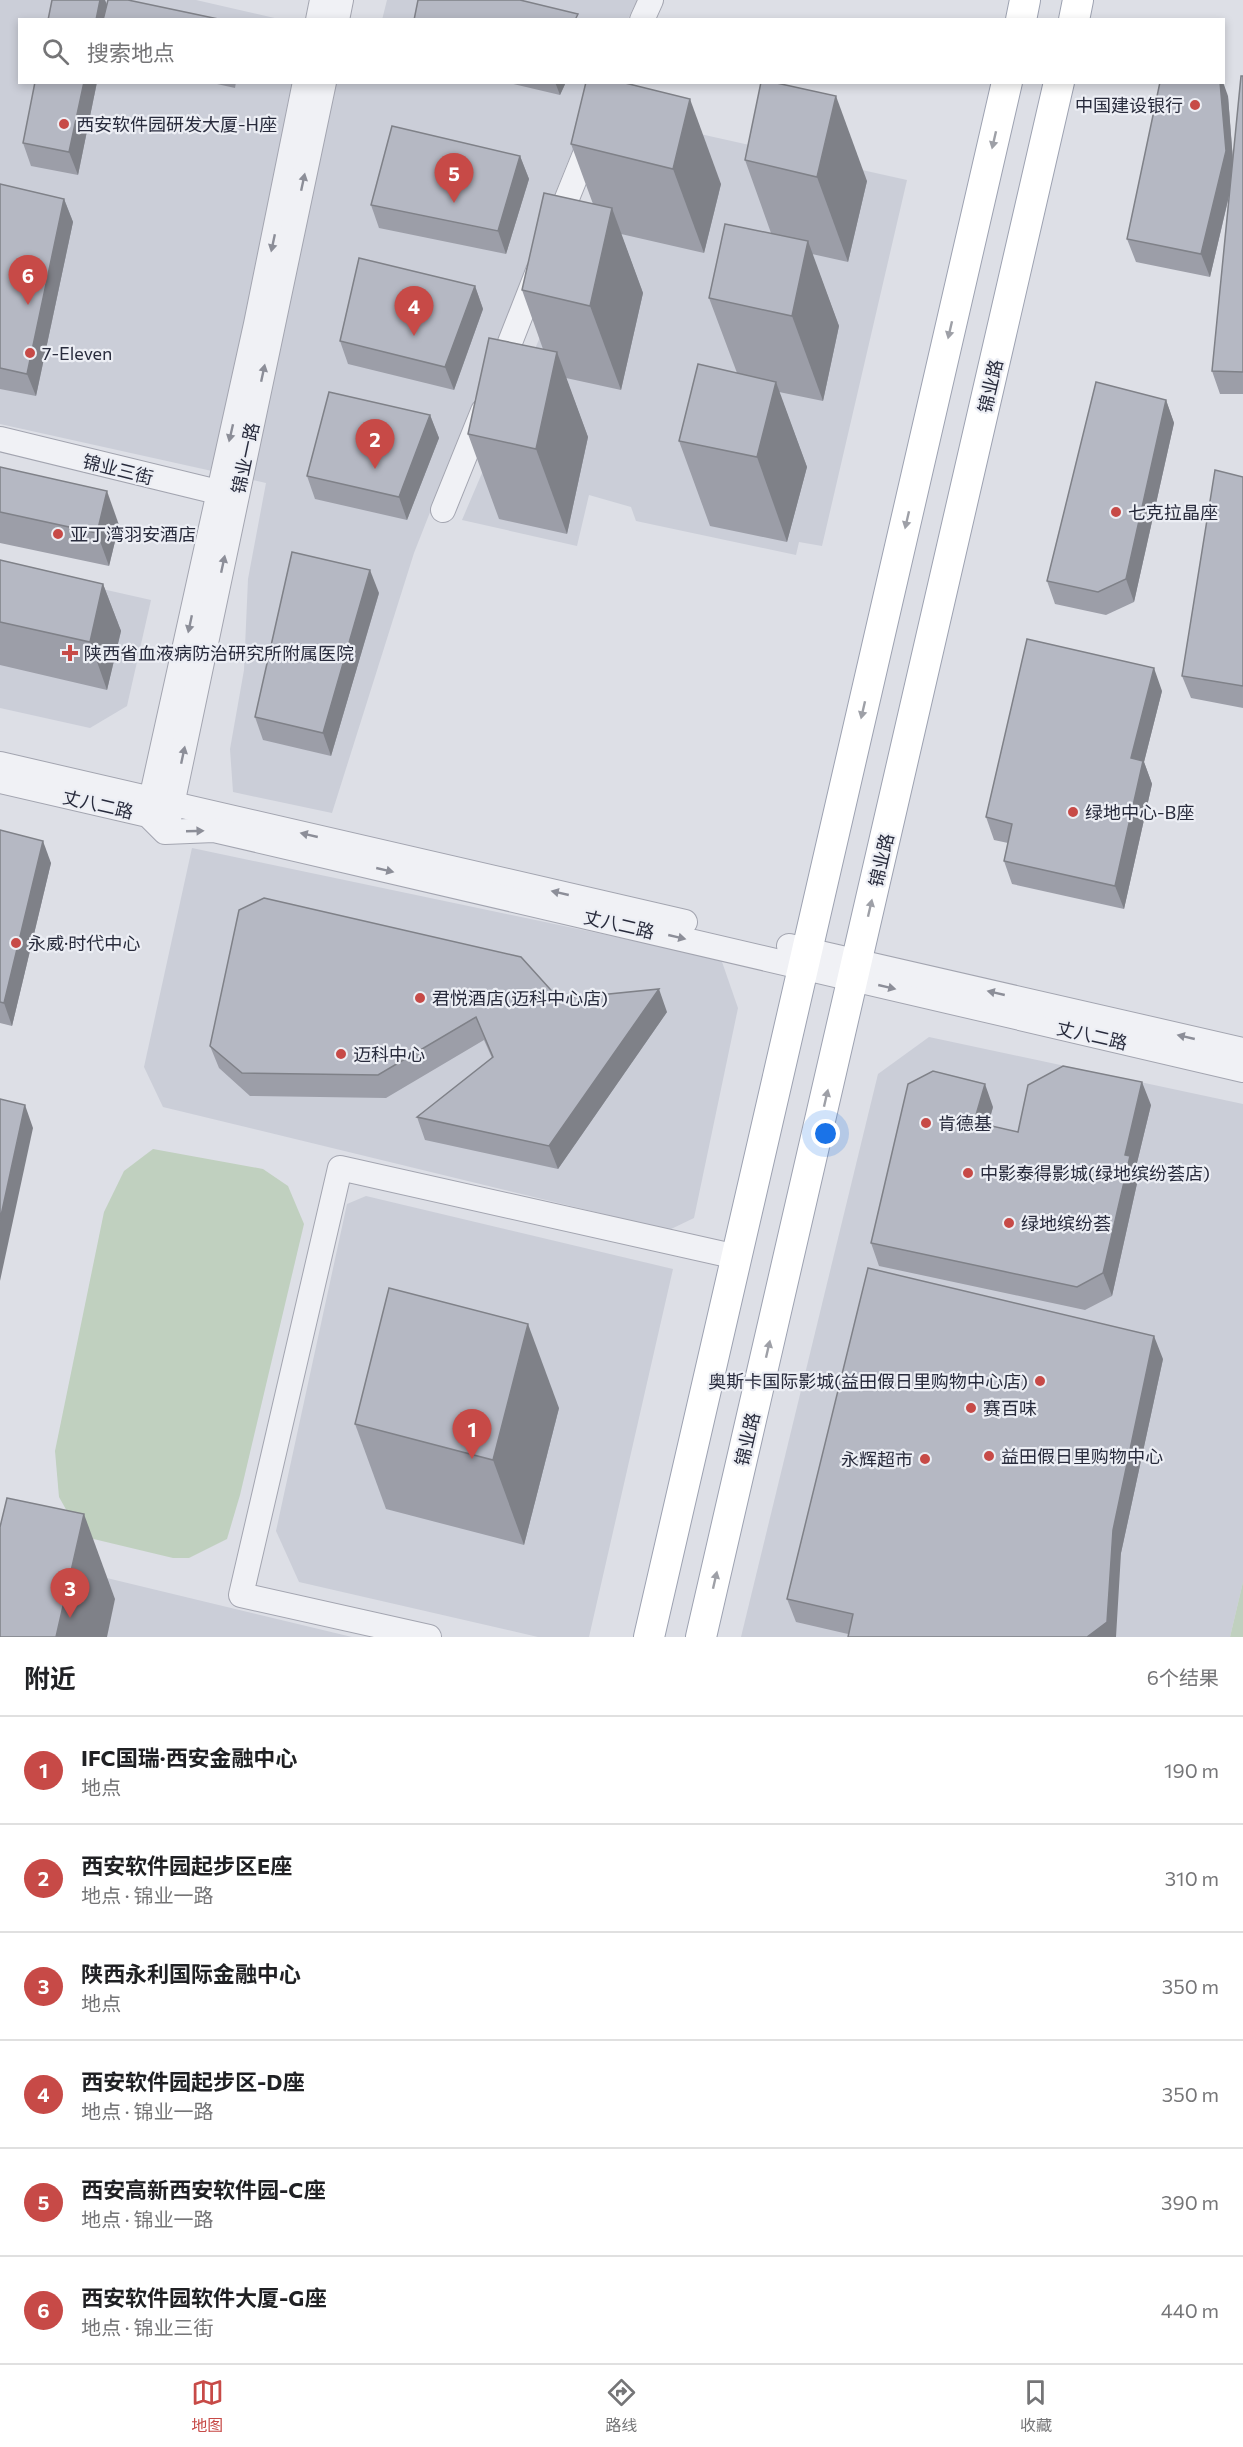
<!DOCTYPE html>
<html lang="zh">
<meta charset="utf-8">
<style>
body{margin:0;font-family:Commissioner,"Noto Sans SC",sans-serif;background:#f2f2f2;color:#202124}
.you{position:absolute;left:826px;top:1134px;width:21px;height:21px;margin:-15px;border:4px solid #fff;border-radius:50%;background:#1a73e8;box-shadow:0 0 0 9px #1a73e833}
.badge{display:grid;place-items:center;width:39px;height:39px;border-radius:50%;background:#c74a47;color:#fff;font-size:20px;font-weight:700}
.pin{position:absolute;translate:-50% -50px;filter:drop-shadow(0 2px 3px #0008)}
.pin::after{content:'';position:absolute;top:32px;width:21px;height:18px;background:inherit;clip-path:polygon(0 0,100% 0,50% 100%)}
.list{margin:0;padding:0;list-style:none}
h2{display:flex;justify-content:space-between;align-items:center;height:78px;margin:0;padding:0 24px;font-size:26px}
h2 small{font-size:20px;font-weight:400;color:#757577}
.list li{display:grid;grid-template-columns:39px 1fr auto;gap:18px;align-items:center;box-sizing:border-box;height:108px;padding:0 24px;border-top:2px solid #e0e0e0}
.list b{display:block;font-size:22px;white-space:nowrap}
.list p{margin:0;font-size:20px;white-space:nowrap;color:#757577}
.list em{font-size:20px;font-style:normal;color:#757577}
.icon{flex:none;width:33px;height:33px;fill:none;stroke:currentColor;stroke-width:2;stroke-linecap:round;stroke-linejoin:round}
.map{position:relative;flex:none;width:1243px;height:1637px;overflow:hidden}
.search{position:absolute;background:#fff;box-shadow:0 3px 9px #0003;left:18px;right:18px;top:18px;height:66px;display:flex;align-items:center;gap:15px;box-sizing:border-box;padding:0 21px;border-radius:0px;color:#757577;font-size:22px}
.sheet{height:726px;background:#fff}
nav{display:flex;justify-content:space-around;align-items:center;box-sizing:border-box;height:84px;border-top:2px solid #e0e0e0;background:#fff;font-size:16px;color:#757577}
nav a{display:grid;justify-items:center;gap:3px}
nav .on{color:#c74a47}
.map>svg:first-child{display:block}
.built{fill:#cbced8}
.green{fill:#c0d0bf}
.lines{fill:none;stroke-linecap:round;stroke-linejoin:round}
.minor-casing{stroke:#a3a5b0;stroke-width:26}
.major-casing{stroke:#9da2b1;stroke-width:32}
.minor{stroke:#f0f1f5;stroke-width:24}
.major{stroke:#fff;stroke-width:30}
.wall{fill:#9c9ea8}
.shaded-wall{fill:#7f8188}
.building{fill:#b5b8c3;stroke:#7f8188;stroke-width:1.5}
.oneway{fill:#9ea0a7}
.oneway2{fill:#8c8e98}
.poi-dot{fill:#c74a47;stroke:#eceef4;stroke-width:2}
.labels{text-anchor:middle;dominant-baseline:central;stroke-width:4.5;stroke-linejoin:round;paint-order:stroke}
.poi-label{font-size:18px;fill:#282b3c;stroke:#eceef4;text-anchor:start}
.street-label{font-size:18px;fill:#282b3c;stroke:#eceef4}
</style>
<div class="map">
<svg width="1243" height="1637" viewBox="0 0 1243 1637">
<rect width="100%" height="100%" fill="#dddfe6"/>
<g class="built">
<polygon points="0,0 196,0 279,19 20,20 20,82 602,83 566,166 414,553 332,813 233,792 230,749 244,670 248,579 266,483 0,424"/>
<polygon points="387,0 637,0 628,19 382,20"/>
<polygon points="633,119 907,180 822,546 799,542 796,555 636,521 631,507 589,495 577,546 462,520"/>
<polygon points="0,566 151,600 127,706 90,728 0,708"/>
<polygon points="192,848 721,959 738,1008 694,1218 669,1230 163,1107 144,1067"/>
<polygon points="929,1037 1243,1104 1243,1582 1230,1637 741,1637 878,1074"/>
<polygon points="366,1196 673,1269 589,1637 538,1637 299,1582 276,1531 347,1204"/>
<polygon points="86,1573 352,1637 6,1637"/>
</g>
<g class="green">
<polygon points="153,1149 263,1169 288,1186 304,1224 240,1495 227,1539 189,1558 173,1558 81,1536 59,1497 55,1451 104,1212 124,1171"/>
<polygon points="1243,1582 1243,1637 1230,1637"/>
</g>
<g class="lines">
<defs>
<g id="minor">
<polyline points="318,20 322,0"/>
<polyline points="337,20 341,0"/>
<polyline points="642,20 651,0"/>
<polyline points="555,228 614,82"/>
<polyline points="498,373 538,271"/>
<polyline points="0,439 234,496"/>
<polyline points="443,510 483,411"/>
<polyline points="0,764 685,922"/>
<polyline points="0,781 148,815 165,832 214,830 1243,1070"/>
<polyline points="148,813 256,324 305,82"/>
<polyline points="169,819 324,82"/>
<polyline points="789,946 1243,1050"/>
<polyline points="429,1637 241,1595 340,1168 737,1257"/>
</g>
<g id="major">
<polyline points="1021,20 1025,0"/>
<polyline points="1074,20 1078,0"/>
<polyline points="649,1637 1007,82"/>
<polyline points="701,1637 1059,82"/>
</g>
</defs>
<use href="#minor" class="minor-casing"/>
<use href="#major" class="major-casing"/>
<use href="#minor" class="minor"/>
<use href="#major" class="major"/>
</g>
<g class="wall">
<polygon points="1243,76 1243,394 1220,394 1212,371 1230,192 1210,277 1136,262 1127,239 1228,96 1233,160"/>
<polygon points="97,82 78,175 31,166 23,143"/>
<polygon points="208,82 236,82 235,88"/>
<polygon points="505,82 566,82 560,95"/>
<polygon points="586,82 721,184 704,253 621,234 643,293 621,390 566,378 588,437 567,534 499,519 468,434 543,349 522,290 593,204 571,144"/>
<polygon points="520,156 529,179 506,254 379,228 371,205"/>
<polygon points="745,160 867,181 848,262 812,254 839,326 823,401 779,392 807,467 787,542 710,526 679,441 737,373 709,298 771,233"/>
<polygon points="0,184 64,199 73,222 36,396 0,389"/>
<polygon points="475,286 483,309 454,390 348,364 340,341"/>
<polygon points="1166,400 1174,423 1134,602 1106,615 1055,604 1047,581"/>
<polygon points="430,415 439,438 407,520 315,499 307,476"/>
<polygon points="0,467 119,525 109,566 0,543"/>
<polygon points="1243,477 1243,708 1191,698 1182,676"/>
<polygon points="0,560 103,584 121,631 107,690 0,665"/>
<polygon points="379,593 331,756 263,740 255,717"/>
<polygon points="1162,691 1144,762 1152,784 1124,909 1012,884 1004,861 1008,843 994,840 986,817"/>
<polygon points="0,830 51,863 12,1026 0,1023"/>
<polygon points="559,999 667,1012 558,1169 425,1140 417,1117 492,1058 484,1040 386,1098 250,1096 219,1068 210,1046"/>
<polygon points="1151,1105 1135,1171 1138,1179 1112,1296 1085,1310 879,1266 871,1243 993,1107 988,1125 1018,1132"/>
<polygon points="1163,1359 1121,1553 848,1634 796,1622 787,1599"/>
<polygon points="559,1408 524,1545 386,1509 355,1424"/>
</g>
<g class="shaded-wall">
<polygon points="100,0 105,0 111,14 110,20 96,20"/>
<polygon points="84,82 97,82 78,175 69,152"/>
<polygon points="555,82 566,82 560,95"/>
<polygon points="1220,82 1223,82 1228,96 1234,174 1210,277 1201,254"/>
<polygon points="836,96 867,181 848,262 817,177"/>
<polygon points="690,99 721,184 704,253 673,169"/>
<polygon points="520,156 529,179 506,254 498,231"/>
<polygon points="64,199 73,222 36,396 27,374"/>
<polygon points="612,208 643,293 621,390 590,306"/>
<polygon points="808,241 839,326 823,401 792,316"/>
<polygon points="475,286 483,309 454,390 445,367"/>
<polygon points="557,352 588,437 567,534 536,449"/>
<polygon points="776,382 807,467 787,542 757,457"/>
<polygon points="1166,400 1174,423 1134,602 1126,579"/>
<polygon points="430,415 439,438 407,520 399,497"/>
<polygon points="107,491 119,525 109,566 97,533"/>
<polygon points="370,570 379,593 331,756 323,733"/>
<polygon points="103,584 121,631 107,690 90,642"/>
<polygon points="1154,668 1162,691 1144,762 1152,784 1124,909 1115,886 1131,758"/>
<polygon points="43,841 51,863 12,1026 4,1003"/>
<polygon points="659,989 667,1012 558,1169 549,1146"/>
<polygon points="1142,1082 1151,1105 1135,1171 1138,1179 1112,1296 1103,1273 1125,1155"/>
<polygon points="985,1084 993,1107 982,1145 974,1122"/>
<polygon points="25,1105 33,1128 0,1281 0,1220"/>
<polygon points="528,1324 559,1408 524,1545 493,1460"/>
<polygon points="1154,1336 1163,1359 1121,1553 1116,1637 1087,1637 1113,1530"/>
<polygon points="84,1514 115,1599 107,1637 56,1637"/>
</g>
<g class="building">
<polygon points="52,0 100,0 96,20 48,20"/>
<polygon points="108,0 128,0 223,20 103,20"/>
<polygon points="418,0 520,0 578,14 575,20 414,20"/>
<polygon points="1241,76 1243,76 1243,372 1212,371"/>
<polygon points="35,82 84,82 69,152 23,143"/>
<polygon points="586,82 621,82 690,99 673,169 571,144"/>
<polygon points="761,82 772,82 836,96 817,177 745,160"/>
<polygon points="1160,82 1220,82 1226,151 1201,254 1127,239"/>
<polygon points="392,126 520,156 498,231 371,205"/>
<polygon points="0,184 64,199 27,374 0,368"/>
<polygon points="544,193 612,208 590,306 522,290"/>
<polygon points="725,224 808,241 792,316 709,298"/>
<polygon points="359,258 475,286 445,367 340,341"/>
<polygon points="489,338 557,352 536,449 468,434"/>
<polygon points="698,364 776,382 757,457 679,441"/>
<polygon points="1096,382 1166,400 1126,579 1098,592 1047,581"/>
<polygon points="329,392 430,415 399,497 307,476"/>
<polygon points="0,467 107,491 97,533 0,512"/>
<polygon points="1215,470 1243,477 1243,686 1182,676"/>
<polygon points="292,552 370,570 323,733 255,717"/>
<polygon points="0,560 103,584 90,642 0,622"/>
<polygon points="1027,639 1154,668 1131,758 1143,761 1115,886 1004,861 1012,824 986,817"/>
<polygon points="0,830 43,841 4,1003 0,1002"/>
<polygon points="264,898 521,957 559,999 659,989 549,1146 417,1117 493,1057 476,1017 378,1075 242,1073 210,1046 239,910"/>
<polygon points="1063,1066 1142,1082 1125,1155 1130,1156 1103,1273 1077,1287 871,1243 908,1084 933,1071 985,1084 974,1122 1018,1132 1028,1085"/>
<polygon points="0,1099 25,1105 0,1220"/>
<polygon points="868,1268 1154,1336 1113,1530 1107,1622 1087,1637 848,1637 853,1614 787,1599"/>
<polygon points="389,1288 528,1324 493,1460 355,1424"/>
<polygon points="7,1498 84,1514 56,1637 0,1637 0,1527"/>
</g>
<defs><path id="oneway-solid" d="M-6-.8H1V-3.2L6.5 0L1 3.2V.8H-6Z" transform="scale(1.5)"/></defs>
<g class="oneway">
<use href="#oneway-solid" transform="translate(994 140) rotate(103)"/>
<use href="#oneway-solid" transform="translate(950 330) rotate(103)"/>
<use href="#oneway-solid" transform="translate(907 520) rotate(103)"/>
<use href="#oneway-solid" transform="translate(863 710) rotate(103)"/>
<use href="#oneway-solid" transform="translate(870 908) rotate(-77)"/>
<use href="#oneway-solid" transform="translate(826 1098) rotate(-77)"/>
<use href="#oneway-solid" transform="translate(768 1349) rotate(-77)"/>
<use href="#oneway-solid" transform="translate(715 1580) rotate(-77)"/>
</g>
<g class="oneway2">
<use href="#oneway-solid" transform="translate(303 182) rotate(-78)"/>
<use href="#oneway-solid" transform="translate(273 243) rotate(102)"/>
<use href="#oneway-solid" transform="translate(263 373) rotate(-78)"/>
<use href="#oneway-solid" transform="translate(231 433) rotate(103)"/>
<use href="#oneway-solid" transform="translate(223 564) rotate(-78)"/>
<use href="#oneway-solid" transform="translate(190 624) rotate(102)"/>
<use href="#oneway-solid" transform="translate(183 755) rotate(-78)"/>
<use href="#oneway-solid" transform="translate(195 831) rotate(-2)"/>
<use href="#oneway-solid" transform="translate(309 835) rotate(-167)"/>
<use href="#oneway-solid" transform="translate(385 870) rotate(13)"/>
<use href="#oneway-solid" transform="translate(560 893) rotate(-167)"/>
<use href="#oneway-solid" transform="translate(677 937) rotate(13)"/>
<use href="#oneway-solid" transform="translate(887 987) rotate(13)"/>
<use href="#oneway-solid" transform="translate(996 993) rotate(-167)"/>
<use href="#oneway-solid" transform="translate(1186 1037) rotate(-167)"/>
</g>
<g class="poi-dot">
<circle cx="1195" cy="105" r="6"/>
<circle cx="64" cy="124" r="6"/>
<circle cx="30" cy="353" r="6"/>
<circle cx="1116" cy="512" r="6"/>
<circle cx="58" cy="534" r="6"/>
<path d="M67 644h6v6h6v6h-6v6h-6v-6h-6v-6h6z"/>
<circle cx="1073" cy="812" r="6"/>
<circle cx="16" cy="943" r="6"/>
<circle cx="420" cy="998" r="6"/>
<circle cx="341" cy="1054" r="6"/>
<circle cx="926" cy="1123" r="6"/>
<circle cx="968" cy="1173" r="6"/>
<circle cx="1009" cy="1223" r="6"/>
<circle cx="1040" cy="1381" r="6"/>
<circle cx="971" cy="1408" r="6"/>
<circle cx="989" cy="1456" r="6"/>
<circle cx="925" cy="1459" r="6"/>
</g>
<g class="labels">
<g class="poi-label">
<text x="1183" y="105" text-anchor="end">中国建设银行</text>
<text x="76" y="124">西安软件园研发大厦-H座</text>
<text x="42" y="353">7-Eleven</text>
<text x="1128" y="512">七克拉晶座</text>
<text x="70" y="534">亚丁湾羽安酒店</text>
<text x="84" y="653">陕西省血液病防治研究所附属医院</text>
<text x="1085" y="812">绿地中心-B座</text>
<text x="28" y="943">永威·时代中心</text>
<text x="432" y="998">君悦酒店(迈科中心店)</text>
<text x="353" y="1054">迈科中心</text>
<text x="938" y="1123">肯德基</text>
<text x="980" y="1173">中影泰得影城(绿地缤纷荟店)</text>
<text x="1021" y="1223">绿地缤纷荟</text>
<text x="1028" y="1381" text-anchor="end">奥斯卡国际影城(益田假日里购物中心店)</text>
<text x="983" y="1408">赛百味</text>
<text x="1001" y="1456">益田假日里购物中心</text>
<text x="913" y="1459" text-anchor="end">永辉超市</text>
</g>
<g class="street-label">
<text transform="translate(990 386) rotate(-77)">锦业路</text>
<text transform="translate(245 458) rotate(-78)">锦业一路</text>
<text transform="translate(118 469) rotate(14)">锦业三街</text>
<text transform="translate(98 804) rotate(13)">丈八二路</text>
<text transform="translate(881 860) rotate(-77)">锦业路</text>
<text transform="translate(619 924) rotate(13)">丈八二路</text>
<text transform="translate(1092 1035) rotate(13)">丈八二路</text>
<text transform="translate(747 1439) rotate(-77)">锦业路</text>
</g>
</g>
</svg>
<div class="you"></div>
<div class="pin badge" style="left:472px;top:1459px">1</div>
<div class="pin badge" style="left:375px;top:469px">2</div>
<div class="pin badge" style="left:70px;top:1618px">3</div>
<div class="pin badge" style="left:414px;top:336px">4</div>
<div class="pin badge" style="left:454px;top:203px">5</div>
<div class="pin badge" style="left:28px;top:305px">6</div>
<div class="search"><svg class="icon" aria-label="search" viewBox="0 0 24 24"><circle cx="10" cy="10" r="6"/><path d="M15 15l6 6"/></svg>搜索地点</div>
</div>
<section class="sheet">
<h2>附近<small>6个结果</small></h2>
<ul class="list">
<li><span class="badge">1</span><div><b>IFC国瑞·西安金融中心</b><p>地点</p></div><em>190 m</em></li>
<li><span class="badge">2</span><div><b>西安软件园起步区E座</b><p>地点 · 锦业一路</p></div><em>310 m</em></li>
<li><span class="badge">3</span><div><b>陕西永利国际金融中心</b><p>地点</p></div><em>350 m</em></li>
<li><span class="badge">4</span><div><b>西安软件园起步区-D座</b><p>地点 · 锦业一路</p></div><em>350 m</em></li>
<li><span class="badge">5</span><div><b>西安高新西安软件园-C座</b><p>地点 · 锦业一路</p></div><em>390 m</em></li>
<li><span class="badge">6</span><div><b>西安软件园软件大厦-G座</b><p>地点 · 锦业三街</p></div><em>440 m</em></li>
</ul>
</section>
<nav>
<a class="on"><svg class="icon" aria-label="map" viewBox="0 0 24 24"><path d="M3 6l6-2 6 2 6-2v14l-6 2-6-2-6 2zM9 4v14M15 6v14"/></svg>地图</a>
<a><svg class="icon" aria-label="directions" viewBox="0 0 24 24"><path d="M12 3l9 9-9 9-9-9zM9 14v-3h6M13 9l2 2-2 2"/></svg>路线</a>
<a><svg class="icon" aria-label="saved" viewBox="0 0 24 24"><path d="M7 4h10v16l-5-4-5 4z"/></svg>收藏</a>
</nav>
